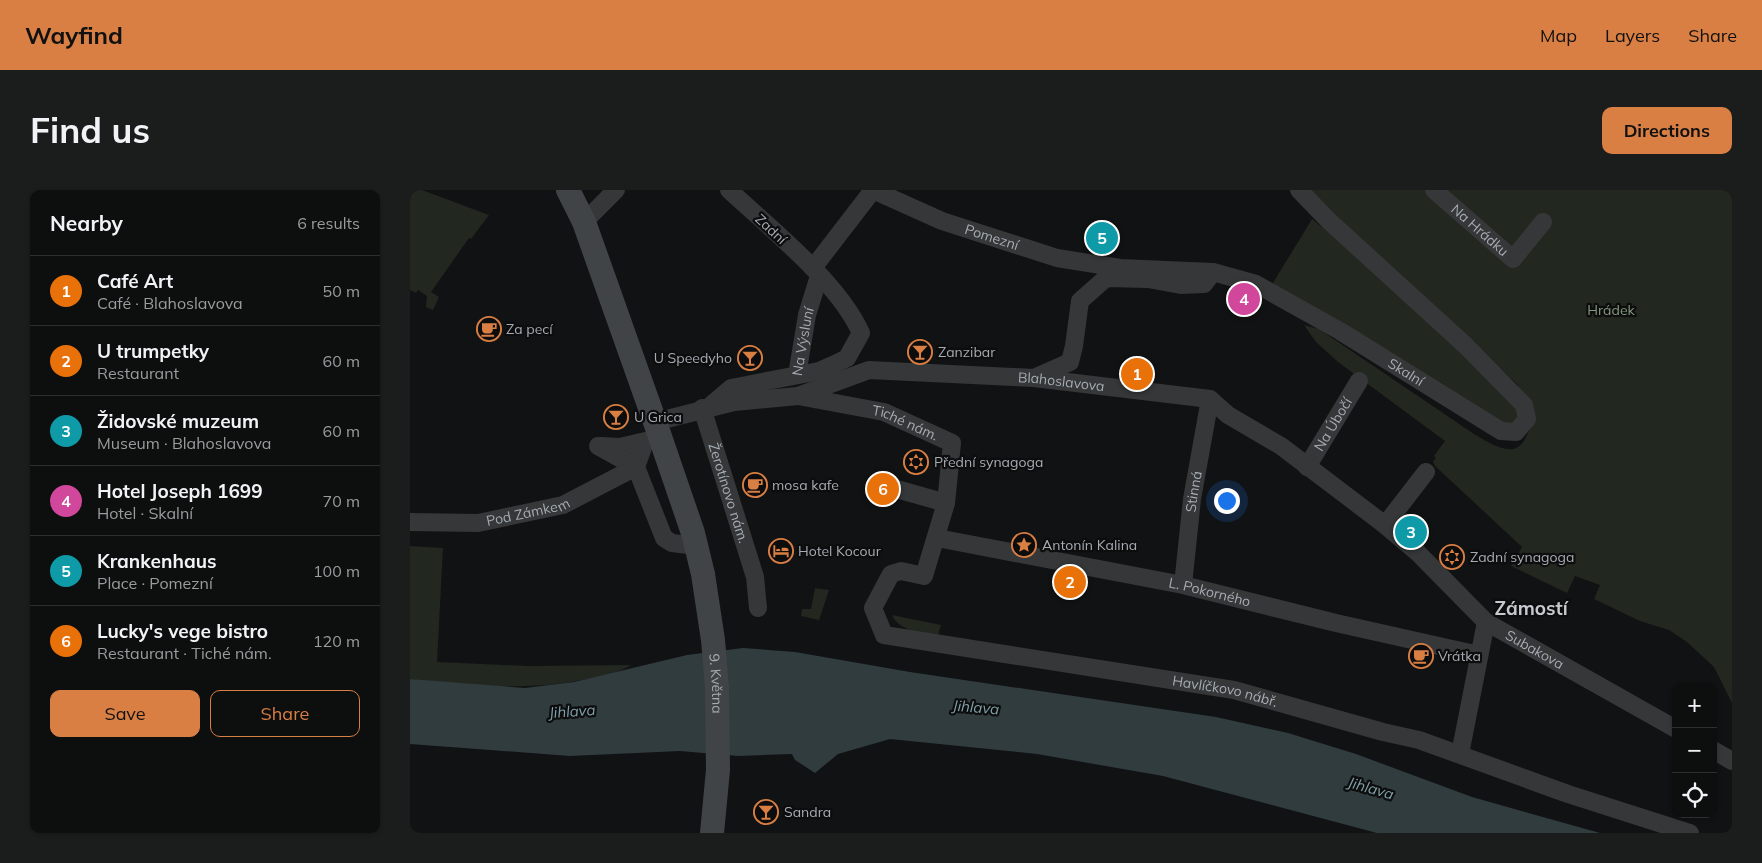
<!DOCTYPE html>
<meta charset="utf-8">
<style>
body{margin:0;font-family:Mulish,sans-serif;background:#1b1c1c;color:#f1f3f6}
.controls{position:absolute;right:15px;bottom:15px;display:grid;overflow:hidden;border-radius:10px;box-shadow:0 1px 4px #0004}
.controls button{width:45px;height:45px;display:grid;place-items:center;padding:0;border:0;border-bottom:1px solid #2d2e2e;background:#0d0e0e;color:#f1f3f6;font:25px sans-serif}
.you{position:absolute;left:816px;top:310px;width:18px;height:18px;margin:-12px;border:4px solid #fff;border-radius:50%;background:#1a73e8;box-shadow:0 0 0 8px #1a73e833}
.badge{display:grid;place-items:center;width:32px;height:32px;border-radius:50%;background:#d97f43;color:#fff;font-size:16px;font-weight:700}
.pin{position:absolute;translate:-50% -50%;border:2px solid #fff;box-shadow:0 1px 5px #0006}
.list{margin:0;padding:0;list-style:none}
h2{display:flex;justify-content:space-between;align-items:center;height:65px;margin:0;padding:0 20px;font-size:21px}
h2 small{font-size:16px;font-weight:400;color:#9a9c9e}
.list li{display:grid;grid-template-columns:32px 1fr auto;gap:15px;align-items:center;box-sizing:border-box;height:70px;padding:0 20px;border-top:1px solid #2d2e2e}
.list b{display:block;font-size:19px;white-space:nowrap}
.list p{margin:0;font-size:16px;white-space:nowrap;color:#9a9c9e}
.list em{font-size:16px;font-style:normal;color:#9a9c9e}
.actions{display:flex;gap:10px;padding:15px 20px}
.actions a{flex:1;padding:11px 0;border:1px solid #d97f43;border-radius:10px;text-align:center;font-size:18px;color:#d97f43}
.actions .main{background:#d97f43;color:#111}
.icon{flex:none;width:28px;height:28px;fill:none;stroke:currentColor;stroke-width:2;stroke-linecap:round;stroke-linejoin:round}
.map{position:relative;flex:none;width:1322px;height:643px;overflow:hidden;border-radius:10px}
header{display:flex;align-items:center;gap:30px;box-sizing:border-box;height:70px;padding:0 25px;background:#d97f43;color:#111}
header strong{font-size:24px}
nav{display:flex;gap:28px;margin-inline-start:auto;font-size:18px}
.intro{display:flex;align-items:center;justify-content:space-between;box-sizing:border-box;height:120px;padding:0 30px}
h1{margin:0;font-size:35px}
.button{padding:12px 22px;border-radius:10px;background:#d97f43;color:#111;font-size:18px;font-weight:700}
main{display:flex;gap:30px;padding:0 30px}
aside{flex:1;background:#0d0e0e;border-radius:10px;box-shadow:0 1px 4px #0004}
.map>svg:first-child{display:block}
.green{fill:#222720}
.water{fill:#313c3e}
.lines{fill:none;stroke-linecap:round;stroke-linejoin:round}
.street{stroke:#353739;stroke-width:18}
.secondary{stroke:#414447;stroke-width:24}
.labels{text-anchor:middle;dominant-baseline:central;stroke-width:4.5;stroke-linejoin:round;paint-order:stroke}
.street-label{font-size:14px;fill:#a5acb2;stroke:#0d0d0e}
.park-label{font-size:14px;fill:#849a7e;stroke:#0d0d0e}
.poi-label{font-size:14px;fill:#a5acb2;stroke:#0d0d0e;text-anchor:start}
.water-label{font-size:15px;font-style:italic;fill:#7fa0a9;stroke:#0d0d0e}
.district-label{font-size:19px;font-weight:bold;fill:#c5cace;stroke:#0d0d0e}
</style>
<header>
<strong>Wayfind</strong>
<nav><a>Map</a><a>Layers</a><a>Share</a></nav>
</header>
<div class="intro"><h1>Find us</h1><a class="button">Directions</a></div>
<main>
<aside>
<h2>Nearby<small>6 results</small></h2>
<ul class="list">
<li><span class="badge" style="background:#e8710a">1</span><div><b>Café Art</b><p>Café · Blahoslavova</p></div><em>50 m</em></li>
<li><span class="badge" style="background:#e8710a">2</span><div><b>U trumpetky</b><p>Restaurant</p></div><em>60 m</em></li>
<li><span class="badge" style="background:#0f9aa8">3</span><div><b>Židovské muzeum</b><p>Museum · Blahoslavova</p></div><em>60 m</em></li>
<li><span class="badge" style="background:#d1479c">4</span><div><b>Hotel Joseph 1699</b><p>Hotel · Skalní</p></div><em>70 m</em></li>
<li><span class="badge" style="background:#0f9aa8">5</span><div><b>Krankenhaus</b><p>Place · Pomezní</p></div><em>100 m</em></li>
<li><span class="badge" style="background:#e8710a">6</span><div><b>Lucky's vege bistro</b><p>Restaurant · Tiché nám.</p></div><em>120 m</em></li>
</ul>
<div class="actions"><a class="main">Save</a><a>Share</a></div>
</aside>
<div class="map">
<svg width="1322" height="643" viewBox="0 0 1322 643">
<rect width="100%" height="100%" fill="#111213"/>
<g class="green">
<polygon points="0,0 12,0 79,25 61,49 59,48 21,102 29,107 23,120 16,117 17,106 8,100 6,103 0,100"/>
<path d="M 899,0 L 1322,0 L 1322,513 L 1304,477 L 1277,452 L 1259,440 L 1230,431 L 1184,409 L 1190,395 L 1165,386 L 1157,403 L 1101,376 L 1112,357 L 1025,276 L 1023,271 L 1026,268 L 1024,266 L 1035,251 L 928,172 L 906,152 L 894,135 L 909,139 L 1064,244 C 1075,250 1096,265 1108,257 C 1115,253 1119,240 1123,233 L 1120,215 L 1107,194 Z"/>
<polygon points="902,29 980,92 1104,208 1110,223 1107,230 1100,236 1085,233 863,93"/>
<path d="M 0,356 L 33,358 L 27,472 L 118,476 L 222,475 C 211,481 199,484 186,487 C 125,502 63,496 0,489 Z"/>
<polygon points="405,398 419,400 409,430 391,426 392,419 401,419"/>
<path d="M 482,425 L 531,435 L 527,449 C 513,444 488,440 482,425 Z"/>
</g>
<polygon class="water" points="333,458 385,462 500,482 806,527 878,543 946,564 1062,607 1190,643 967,643 753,586 627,564 480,549 428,564 405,583 385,570 382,564 328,566 270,561 160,566 0,554 0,489 115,498 164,492 277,465"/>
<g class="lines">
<g class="street">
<path id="s1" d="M 463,0 L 532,31 L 647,68 L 710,78 L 803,82 L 846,94 L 930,141 L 1091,241 L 1106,242 L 1117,229 L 1114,215 L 1055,155 L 918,30 L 889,0"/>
<path id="s2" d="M 1024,0 L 1103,69 L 1133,32"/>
<polyline points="174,32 206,0"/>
<polyline points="403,78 463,0"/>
<path id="s3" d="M 387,185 L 397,125 L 409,86"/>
<polyline points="624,188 660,172 664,156 670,111 696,88 738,89 771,95 794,94 803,82"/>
<path id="s4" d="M 388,206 L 474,222 L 542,253 L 536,313 L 514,386 L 491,381 L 481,384 L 463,418 L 474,445 L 824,500 L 973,542 L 1009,550 L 1158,604 L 1280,643"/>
<path d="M 301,215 L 321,198 L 409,181 L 425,174 L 437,168 L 451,143 C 428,92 361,39 319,0"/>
<path id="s5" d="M 292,218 L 345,387 L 348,418"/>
<path id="s6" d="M 245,232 L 324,212 L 388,206 L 459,180 L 624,188 L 800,209 L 818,225 L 871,256 L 975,335 L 1007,362 L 1076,432 L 1266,539"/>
<polyline points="188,256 226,277 235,252"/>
<polyline points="191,256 210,257 244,249"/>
<path id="s7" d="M 897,277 L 949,191"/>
<polyline points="483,298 536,313"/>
<path id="s8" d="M 0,332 L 68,333 L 153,315 L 226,277 L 254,348 L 262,353 L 286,356"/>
<polyline points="975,335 1016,282"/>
<path id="s9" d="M 527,348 L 773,395 L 926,433 L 1069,465"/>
<path id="s10" d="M 773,395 L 782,309 L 800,209"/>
<polyline points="1303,560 1322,571"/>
<polyline points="1050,564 1076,432"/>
</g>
<path class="secondary" id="s11" d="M 158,0 L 174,32 L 245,232 L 283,343 L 293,384 L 303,450 L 307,497 L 308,580 L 302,643"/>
</g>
<defs>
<symbol id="cafe-ring" viewBox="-11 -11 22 22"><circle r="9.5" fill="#0d0d0e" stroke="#d97f43" stroke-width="1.5"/><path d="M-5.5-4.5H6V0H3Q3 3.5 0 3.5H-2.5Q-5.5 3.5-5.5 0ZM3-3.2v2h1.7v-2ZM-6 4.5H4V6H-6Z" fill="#d97f43"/></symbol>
<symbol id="bar-ring" viewBox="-11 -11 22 22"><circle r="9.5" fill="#0d0d0e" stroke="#d97f43" stroke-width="1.5"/><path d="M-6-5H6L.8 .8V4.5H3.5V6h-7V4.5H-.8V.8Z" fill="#d97f43"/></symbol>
<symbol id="synagogue-ring" viewBox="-11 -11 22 22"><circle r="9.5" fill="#0d0d0e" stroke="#d97f43" stroke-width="1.5"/><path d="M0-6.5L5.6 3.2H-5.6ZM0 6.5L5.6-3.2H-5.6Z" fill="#d97f43"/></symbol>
<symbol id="sight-ring" viewBox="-11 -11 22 22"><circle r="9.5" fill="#0d0d0e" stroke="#d97f43" stroke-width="1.5"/><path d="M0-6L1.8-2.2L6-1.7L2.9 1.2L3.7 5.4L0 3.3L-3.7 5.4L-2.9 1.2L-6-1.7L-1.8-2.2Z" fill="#d97f43"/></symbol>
<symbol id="hotel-ring" viewBox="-11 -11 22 22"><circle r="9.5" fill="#0d0d0e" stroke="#d97f43" stroke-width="1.5"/><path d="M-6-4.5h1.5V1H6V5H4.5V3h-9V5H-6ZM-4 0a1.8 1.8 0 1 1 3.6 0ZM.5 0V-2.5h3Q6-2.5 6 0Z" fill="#d97f43"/></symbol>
</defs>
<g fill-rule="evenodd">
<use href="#cafe-ring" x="65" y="125" width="28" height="28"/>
<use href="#bar-ring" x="496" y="148" width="28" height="28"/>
<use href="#bar-ring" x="326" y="154" width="28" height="28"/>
<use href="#bar-ring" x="192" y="213" width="28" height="28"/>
<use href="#synagogue-ring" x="492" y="258" width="28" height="28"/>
<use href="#cafe-ring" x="331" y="281" width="28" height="28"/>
<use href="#sight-ring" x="600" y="341" width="28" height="28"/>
<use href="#hotel-ring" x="357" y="347" width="28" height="28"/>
<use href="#synagogue-ring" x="1028" y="353" width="28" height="28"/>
<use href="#cafe-ring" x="997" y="452" width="28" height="28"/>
<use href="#bar-ring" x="342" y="608" width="28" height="28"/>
</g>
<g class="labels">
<g class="street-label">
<text transform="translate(361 39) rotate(43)">Zadní</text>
<text stroke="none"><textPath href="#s2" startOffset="61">Na Hrádku</textPath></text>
<text stroke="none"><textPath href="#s1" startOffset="128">Pomezní</textPath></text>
<text stroke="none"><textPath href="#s3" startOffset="34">Na Výsluní</textPath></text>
<text stroke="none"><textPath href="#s1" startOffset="572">Skalní</textPath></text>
<text stroke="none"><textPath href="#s6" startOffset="414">Blahoslavova</textPath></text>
<text stroke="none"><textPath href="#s4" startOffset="111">Tiché nám.</textPath></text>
<text stroke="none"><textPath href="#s7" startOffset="50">Na Úbočí</textPath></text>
<text stroke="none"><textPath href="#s10" startOffset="94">Stinná</textPath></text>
<text stroke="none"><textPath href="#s5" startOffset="89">Žerotínovo nám.</textPath></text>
<text stroke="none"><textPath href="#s8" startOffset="119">Pod Zámkem</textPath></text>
<text stroke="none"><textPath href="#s9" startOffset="278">L. Pokorného</textPath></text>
<text stroke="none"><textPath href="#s6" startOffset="976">Subakova</textPath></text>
<text stroke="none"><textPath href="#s11" startOffset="518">9. Května</textPath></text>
<text stroke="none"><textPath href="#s4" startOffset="746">Havlíčkovo nábř.</textPath></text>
</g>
<g class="park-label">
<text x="1201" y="120">Hrádek</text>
</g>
<g class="poi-label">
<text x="96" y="139">Za pecí</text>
<text x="528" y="162">Zanzibar</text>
<text x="322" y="168" text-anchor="end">U Speedyho</text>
<text x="224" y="227">U Grica</text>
<text x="524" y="272">Přední synagoga</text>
<text x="362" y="295">mosa kafe</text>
<text x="632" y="355">Antonín Kalina</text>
<text x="388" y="361">Hotel Kocour</text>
<text x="1060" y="367">Zadní synagoga</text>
<text x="1028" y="466">Vrátka</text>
<text x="374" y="622">Sandra</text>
</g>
<g class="water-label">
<text transform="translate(566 517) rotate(5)">Jihlava</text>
<text transform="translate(162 521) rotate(-4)">Jihlava</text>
<text transform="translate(961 598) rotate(16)">Jihlava</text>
</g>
<g class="district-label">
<text x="1121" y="418">Zámostí</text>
</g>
</g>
</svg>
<div class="controls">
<button>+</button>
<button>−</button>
<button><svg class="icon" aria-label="locate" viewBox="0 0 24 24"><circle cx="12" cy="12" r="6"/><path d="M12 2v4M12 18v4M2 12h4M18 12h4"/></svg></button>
</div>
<div class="you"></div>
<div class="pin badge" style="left:727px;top:184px;background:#e8710a">1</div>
<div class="pin badge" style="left:660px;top:392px;background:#e8710a">2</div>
<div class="pin badge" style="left:1001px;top:342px;background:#0f9aa8">3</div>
<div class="pin badge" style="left:834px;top:109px;background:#d1479c">4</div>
<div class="pin badge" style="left:692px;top:48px;background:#0f9aa8">5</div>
<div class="pin badge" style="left:473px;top:299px;background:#e8710a">6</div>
</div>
</main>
